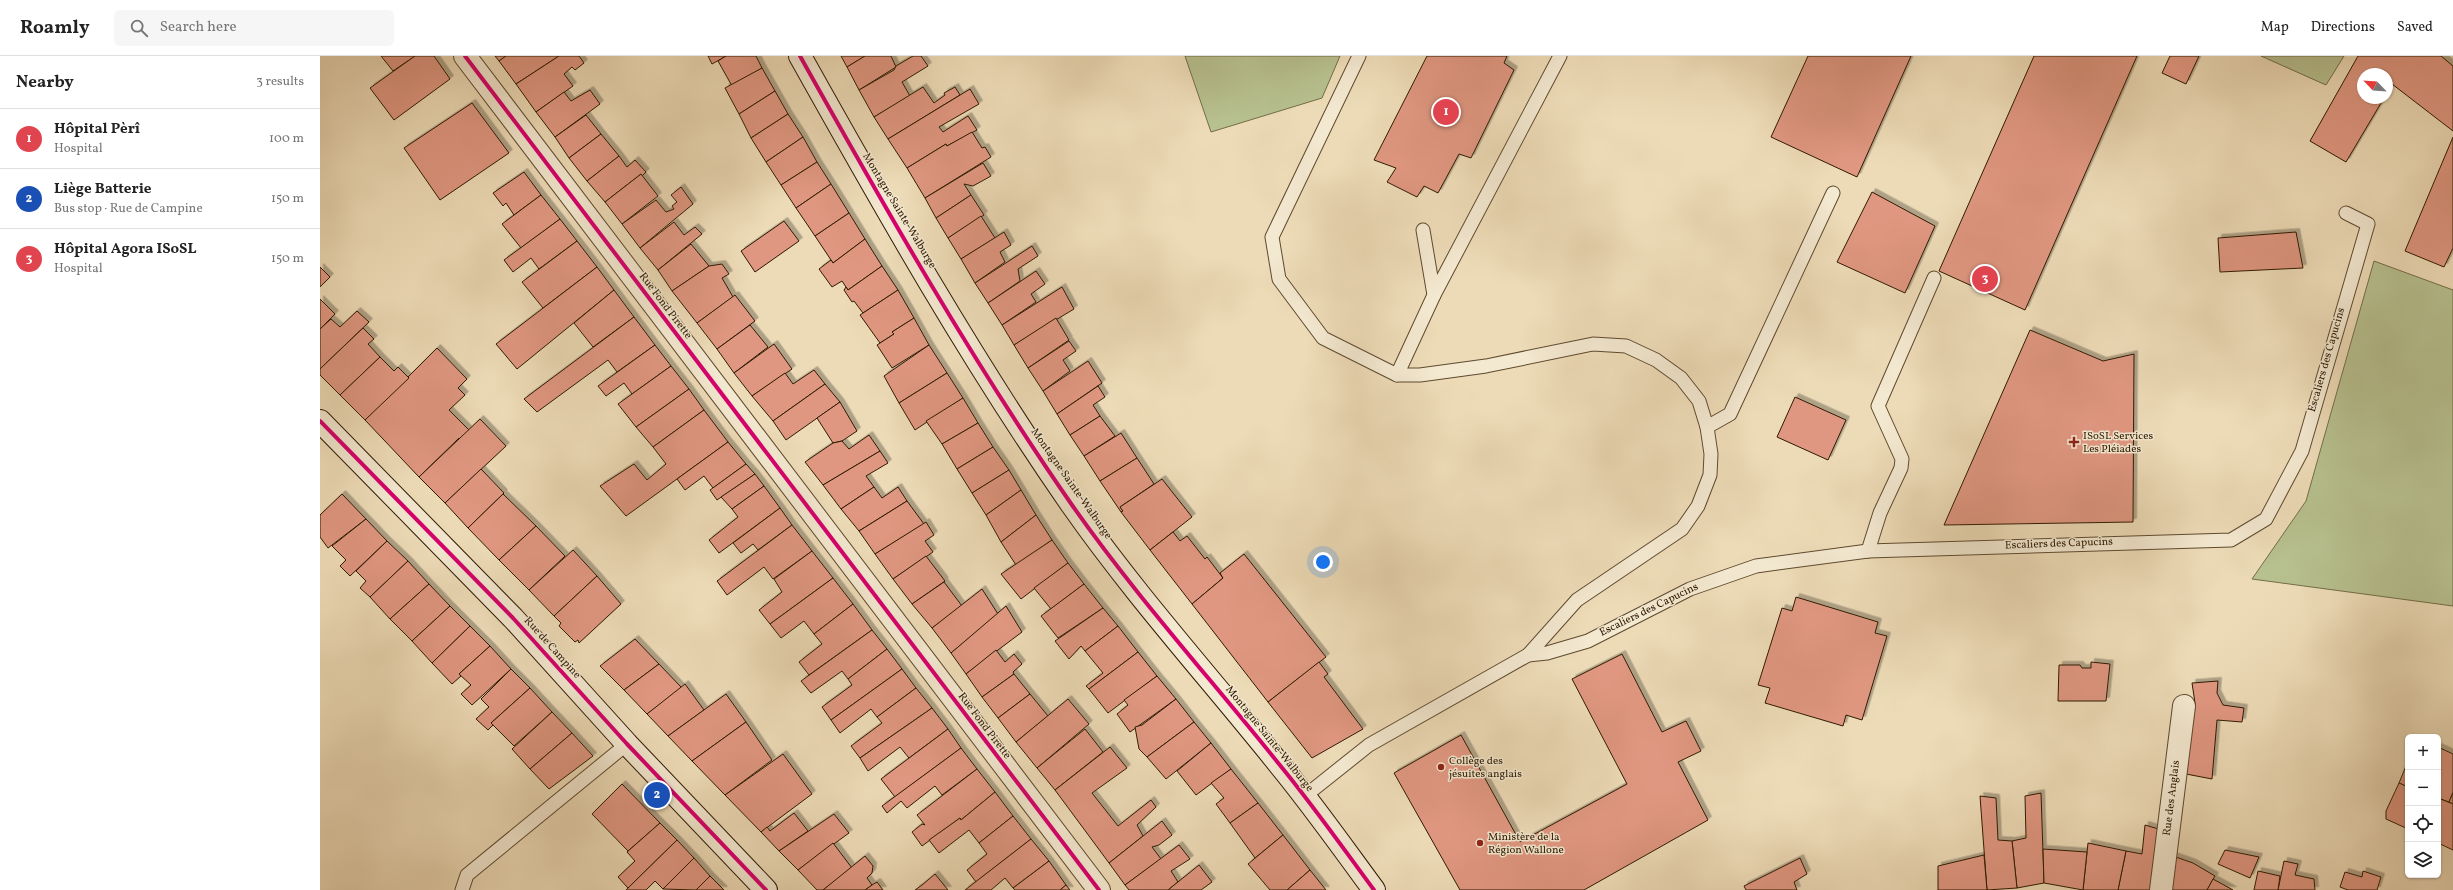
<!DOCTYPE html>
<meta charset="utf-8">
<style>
body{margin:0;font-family:Vollkorn,serif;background:#f6f6f6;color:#222}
.controls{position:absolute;right:12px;bottom:12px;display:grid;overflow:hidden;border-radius:6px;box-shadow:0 1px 3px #0004}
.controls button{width:36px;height:36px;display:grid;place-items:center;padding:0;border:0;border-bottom:1px solid #e0e0e0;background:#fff;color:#222;font:20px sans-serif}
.compass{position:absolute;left:2037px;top:12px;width:36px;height:36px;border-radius:50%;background:#fff;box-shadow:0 1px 3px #0004;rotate:295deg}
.you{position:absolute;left:1003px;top:506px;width:14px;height:14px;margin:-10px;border:3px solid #fff;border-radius:50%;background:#1a73e8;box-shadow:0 0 0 6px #1a73e833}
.badge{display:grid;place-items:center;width:26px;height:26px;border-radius:50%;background:#111827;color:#fff;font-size:13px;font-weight:700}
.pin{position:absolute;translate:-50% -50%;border:2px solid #fff;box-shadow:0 1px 4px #0006}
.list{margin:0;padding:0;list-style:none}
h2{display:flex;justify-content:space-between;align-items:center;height:52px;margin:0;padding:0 16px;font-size:17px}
h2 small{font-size:13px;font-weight:400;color:#767676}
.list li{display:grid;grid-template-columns:26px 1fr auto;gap:12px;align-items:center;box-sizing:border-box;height:60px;padding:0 16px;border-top:1px solid #e0e0e0}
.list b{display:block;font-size:15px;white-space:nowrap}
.list p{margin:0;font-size:13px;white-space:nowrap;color:#767676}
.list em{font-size:13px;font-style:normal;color:#767676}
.icon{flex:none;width:22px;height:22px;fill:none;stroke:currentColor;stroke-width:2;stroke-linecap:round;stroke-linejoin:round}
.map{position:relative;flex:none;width:2133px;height:834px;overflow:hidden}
header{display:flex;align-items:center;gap:24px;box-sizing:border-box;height:56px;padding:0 20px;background:#fff;border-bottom:1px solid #e0e0e0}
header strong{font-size:19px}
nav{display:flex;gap:22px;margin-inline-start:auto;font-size:14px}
.search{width:280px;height:36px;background:#f6f6f6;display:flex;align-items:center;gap:10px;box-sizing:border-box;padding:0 14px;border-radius:6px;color:#767676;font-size:15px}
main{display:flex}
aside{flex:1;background:#fff}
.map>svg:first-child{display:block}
.green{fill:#b7c08f;stroke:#726d48}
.building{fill:#e09781;stroke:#2e1a01;filter:url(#shadow)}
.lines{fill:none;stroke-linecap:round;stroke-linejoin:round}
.lane-casing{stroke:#5e4a2e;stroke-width:15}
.street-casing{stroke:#5e4a2e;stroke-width:24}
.secondary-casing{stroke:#2e1a01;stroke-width:24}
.lane{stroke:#f3e8d0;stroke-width:13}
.street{stroke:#f3e8d0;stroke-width:22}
.secondary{stroke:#f3e8d0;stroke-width:22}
.cycleway-casing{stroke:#f3e8d0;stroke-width:6}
.cycleway{stroke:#d6006c;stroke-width:4}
.poi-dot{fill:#8f2418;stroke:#f3e8d0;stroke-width:1.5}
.labels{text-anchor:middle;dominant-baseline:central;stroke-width:3;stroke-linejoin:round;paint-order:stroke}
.street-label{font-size:11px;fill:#2e1a01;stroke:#f3e8d0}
.poi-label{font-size:11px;fill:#2e1a01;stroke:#f3e8d0;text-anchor:start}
</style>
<header>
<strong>Roamly</strong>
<div class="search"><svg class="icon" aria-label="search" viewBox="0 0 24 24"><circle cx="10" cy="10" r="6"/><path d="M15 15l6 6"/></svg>Search here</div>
<nav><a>Map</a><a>Directions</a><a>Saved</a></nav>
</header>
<main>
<aside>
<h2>Nearby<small>3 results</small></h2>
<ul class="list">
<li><span class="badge" style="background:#e0444e">1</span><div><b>Hôpital Pèrî</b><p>Hospital</p></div><em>100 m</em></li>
<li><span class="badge" style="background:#1a4fb4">2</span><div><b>Liège Batterie</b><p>Bus stop · Rue de Campine</p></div><em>150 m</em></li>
<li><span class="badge" style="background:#e0444e">3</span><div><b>Hôpital Agora ISoSL</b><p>Hospital</p></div><em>150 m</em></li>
</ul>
</aside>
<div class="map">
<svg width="2133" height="834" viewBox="0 0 2133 834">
<defs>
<filter id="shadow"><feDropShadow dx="3.5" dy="-3.5" stdDeviation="0" flood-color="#0004"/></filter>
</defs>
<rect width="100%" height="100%" fill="#eddbb7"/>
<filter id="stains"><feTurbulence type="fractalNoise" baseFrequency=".005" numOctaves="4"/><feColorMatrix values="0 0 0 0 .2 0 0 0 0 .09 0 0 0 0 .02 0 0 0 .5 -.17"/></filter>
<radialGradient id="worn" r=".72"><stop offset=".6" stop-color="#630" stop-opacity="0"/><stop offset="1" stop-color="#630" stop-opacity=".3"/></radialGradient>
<g class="green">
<polygon points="865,0 1020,0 1002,42 891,76"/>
<polygon points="1941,0 2024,0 2006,29"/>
<polygon points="2054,205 2133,234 2133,550 1932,523 1986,445"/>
</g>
<g class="building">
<polygon points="61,0 95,0 73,15"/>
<polygon points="95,0 114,0 130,23 74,64 50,32"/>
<polygon points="175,0 186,0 179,5"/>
<polygon points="186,0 239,0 196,28 179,5"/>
<polygon points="239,0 259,0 264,7 255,14 252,11 244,18 253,30 216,56 196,28"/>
<polygon points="388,0 406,0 392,8"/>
<polygon points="406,0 436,0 442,12 412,30 398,5"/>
<polygon points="521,0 545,0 527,11"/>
<polygon points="545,0 571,0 576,11 539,34 527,11"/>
<polygon points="593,0 601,0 608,10 582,26 590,40 554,61 539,34 574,14 576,10"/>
<polygon points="1107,0 1187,0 1184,7 1194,14 1151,102 1139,98 1118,137 1104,130 1097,141 1067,126 1076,112 1054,104"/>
<polygon points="1488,0 1591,0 1537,121 1451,81"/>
<polygon points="1714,0 1817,0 1705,254 1619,215"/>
<polygon points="1850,0 1879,0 1866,28 1842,17"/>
<polygon points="2038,0 2121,0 2133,10 2133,75 2072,28 2067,37 2067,18 2043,18 2043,42 2064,42 2026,106 1990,85"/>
<polygon points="442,12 455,35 419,58 405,32"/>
<polygon points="603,31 614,47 625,39 624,37 635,31 640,39 568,83 554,61"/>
<polygon points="650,33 659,48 619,71 623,76 648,60 657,74 627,90 626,88 587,112 568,83"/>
<polygon points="270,34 280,48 235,81 216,56 244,36 251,45"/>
<polygon points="455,35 468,58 431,82 419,58"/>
<polygon points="152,47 189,97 120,144 84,92"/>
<polygon points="468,58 483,81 446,106 431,82"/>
<polygon points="266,59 281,78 249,102 235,81"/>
<polygon points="652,76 662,92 665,91 671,101 605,142 587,112 626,88 627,90"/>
<polygon points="281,78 299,100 267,125 249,102"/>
<polygon points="483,81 497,106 461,129 446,106"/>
<polygon points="2133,81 2133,192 2124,211 2085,195"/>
<polygon points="299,100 307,111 315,104 326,116 322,120 321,118 285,146 267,125"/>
<polygon points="497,106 511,128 476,152 461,129"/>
<polygon points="663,107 671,120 653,130 644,128 651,139 616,162 605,142"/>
<polygon points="204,116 221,139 194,159 186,147 183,150 173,137"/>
<polygon points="321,118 338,140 302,168 285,146"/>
<polygon points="511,128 529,157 495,180 476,152"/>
<polygon points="361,131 373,148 320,192 302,168 336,144 346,156 354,153 352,150 357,146 351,139"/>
<polygon points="1552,136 1615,170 1585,237 1517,206"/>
<polygon points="221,139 240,163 201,192 182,168"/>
<polygon points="651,139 664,159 628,182 616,162"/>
<polygon points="529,157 545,183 513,207 495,180"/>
<polygon points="661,160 675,182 641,203 628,182"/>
<polygon points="240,163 257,185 219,213 211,202 193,216 184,204"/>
<polygon points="464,165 479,185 435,216 421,195"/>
<polygon points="354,166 364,179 375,171 382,178 338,214 320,192"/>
<polygon points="684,176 691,189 680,196 685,206 655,227 641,203"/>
<polygon points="1976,176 1983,212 1900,216 1898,182"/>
<polygon points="545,183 562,210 528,234 522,225 512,231 499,213 511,204 513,207"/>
<polygon points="257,185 277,211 223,252 202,226"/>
<polygon points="371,188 389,210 352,235 338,214"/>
<polygon points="712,190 718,200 698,213 700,225 668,247 655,227"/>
<polygon points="402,208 409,218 402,222 413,241 377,267 352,235 389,210"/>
<polygon points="562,210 578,234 543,257 534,245 532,246 524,234 526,231 528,234"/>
<polygon points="0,211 10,221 0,231"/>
<polygon points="277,211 294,234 197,313 176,288"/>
<polygon points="716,215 725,228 711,238 716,246 682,269 668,247"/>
<polygon points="742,231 754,253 694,289 682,269"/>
<polygon points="294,234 314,261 273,291 254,267"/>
<polygon points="578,234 594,262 572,276 574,278 560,287 540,259"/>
<polygon points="415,239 435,265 397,293 377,267"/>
<polygon points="0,243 15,258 0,273"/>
<polygon points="37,255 49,266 0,313 0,273 11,263 20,271"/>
<polygon points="314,261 335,289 297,316 288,304 217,356 204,343"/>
<polygon points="594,262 609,289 572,312 557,289 574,278 572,276"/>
<polygon points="736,262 749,284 708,312 694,289"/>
<polygon points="430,269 448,291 414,317 397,293"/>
<polygon points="43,272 54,283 48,288 60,301 20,339 0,319 0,313"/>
<polygon points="1710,274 1783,305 1814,298 1813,466 1624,469"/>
<polygon points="749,285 756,295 743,304 750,315 723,335 708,312"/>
<polygon points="454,288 472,313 432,340 414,317"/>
<polygon points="335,289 351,310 312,338 304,327 286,340 278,330"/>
<polygon points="609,289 627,317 579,347 564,320"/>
<polygon points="117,292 147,323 138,332 145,339 129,354 150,375 140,383 139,382 99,421 45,364"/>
<polygon points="60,301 74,315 78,311 89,322 45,364 20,339"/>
<polygon points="768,305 782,327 737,358 723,335"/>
<polygon points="351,310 369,333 316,371 298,348"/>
<polygon points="494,314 505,328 453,365 432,340 465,317 473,328"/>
<polygon points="627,317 643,342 595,374 579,347"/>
<polygon points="505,328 520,346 466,384 453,365"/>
<polygon points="778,330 785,341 773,349 780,360 750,379 737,358"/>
<polygon points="369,333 384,354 333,391 316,371"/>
<polygon points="1475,341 1526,364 1508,404 1457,381"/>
<polygon points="643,342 658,367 622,388 606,365"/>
<polygon points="520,346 537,375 522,385 513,387 497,362"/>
<polygon points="384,354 408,386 306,460 280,430 314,408 327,424 346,408 333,391"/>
<polygon points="780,360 795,380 764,400 750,379"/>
<polygon points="160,363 186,390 125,447 99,421"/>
<polygon points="658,367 673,391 637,413 622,388"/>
<polygon points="801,377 817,402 780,425 764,400"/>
<polygon points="549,379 560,395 503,429 485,406 513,387 522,385 529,393"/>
<polygon points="408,386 426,408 393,432 384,420 365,434 357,423"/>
<polygon points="673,391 689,414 652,437 637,413"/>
<polygon points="560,395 568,407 546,420 554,431 521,453 503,429"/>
<polygon points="817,402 834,428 800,451 803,455 801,456 780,425"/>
<polygon points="426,408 435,418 397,444 390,434"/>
<polygon points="161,413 184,437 148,472 125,447"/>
<polygon points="689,414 701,434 666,459 652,437"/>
<polygon points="435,418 444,430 412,453 401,441"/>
<polygon points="842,423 872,461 830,494 801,456 803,455 800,451"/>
<polygon points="444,430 460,452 399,497 389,484 418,461 412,453"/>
<polygon points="554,431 562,442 578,431 587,445 539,475 521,453"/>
<polygon points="701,434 716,459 681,486 666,459"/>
<polygon points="22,438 46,463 8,492 0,481 0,459"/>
<polygon points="183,438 216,470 179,504 148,472"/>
<polygon points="587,445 604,468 555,498 539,475"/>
<polygon points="460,452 472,469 438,494 433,488 421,497 413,487"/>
<polygon points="716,459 732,484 696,509 681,486"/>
<polygon points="46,463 67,485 30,520 20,510 26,504 12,490"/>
<polygon points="606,466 614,479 605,485 613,496 573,523 555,498"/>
<polygon points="472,469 492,495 453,523 444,511 407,539 397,525"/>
<polygon points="216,470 245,500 209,534 179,504"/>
<polygon points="853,476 860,485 867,480 885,503 887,501 903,522 872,548 830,494"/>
<polygon points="732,484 748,507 701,543 681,518"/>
<polygon points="67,485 88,505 50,541 40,532 46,525 36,515"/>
<polygon points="253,494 277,520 234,560 209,534"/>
<polygon points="492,495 513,522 450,568 439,554 462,536 454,523"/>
<polygon points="924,498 1006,601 948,646 872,548 903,522 900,517"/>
<polygon points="606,500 625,525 592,548 573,523"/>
<polygon points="88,505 109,528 70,563 50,541"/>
<polygon points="748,507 764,528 731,553 714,532"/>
<polygon points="277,520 301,548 259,587 258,584 255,586 239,570 241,567 234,560"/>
<polygon points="513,522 533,548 494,578 484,565 461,582 450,568"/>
<polygon points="624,526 642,550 612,572 592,548"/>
<polygon points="109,528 130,550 92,585 70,563"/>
<polygon points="764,528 783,552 738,582 721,560"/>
<polygon points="662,533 678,558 631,597 612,572"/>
<polygon points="1476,541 1558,566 1555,577 1567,580 1542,664 1526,659 1523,670 1445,647 1450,632 1438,629 1462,552 1472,555"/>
<polygon points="533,548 552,574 489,619 479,606 502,588 494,578"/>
<polygon points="130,550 150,570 112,607 92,585"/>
<polygon points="686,550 702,576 646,618 631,597"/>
<polygon points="783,552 798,570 765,595 761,590 749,603 735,585"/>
<polygon points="150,570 170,590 139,618 141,620 132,628 112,607"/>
<polygon points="798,570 818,596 769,633 766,630 783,617 765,595"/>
<polygon points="552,574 567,593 528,623 522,615 491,637 481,625"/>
<polygon points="315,583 339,608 304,634 280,610"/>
<polygon points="170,590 191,613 152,649 141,638 151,629 139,618"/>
<polygon points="567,593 582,613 511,664 502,651 532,629 528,623"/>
<polygon points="676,594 685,606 694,598 702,608 693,616 694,618 662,641 646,618"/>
<polygon points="818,596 837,620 788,657 769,633"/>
<polygon points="1302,598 1342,676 1366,665 1381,695 1358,706 1388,764 1264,834 1140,834 1074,717 1141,679 1200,786 1307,728 1252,623"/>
<polygon points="999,606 1008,618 1004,621 1043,673 992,702 948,646"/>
<polygon points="1771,606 1790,608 1786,645 1738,645 1739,609 1760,609 1762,612 1771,612"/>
<polygon points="339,608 362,632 327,658 304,634"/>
<polygon points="191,613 210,632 171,667 173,669 168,674 156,663 169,651 161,643"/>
<polygon points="582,613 596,632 557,661 551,653 520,677 511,664"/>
<polygon points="694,618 710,638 678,662 662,641"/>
<polygon points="837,620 856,643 810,676 797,658 808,649 804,644"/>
<polygon points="1898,625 1897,637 1903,649 1924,652 1922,666 1897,664 1892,723 1866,718 1875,647 1872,627"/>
<polygon points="365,628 384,654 348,680 327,658"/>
<polygon points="210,632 232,656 194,690 171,667"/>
<polygon points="596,632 612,652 540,702 531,690 562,667 557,661"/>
<polygon points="406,638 426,666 372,705 348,680"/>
<polygon points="710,638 728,660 696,686 678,662"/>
<polygon points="748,643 769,668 717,712 696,686"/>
<polygon points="856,643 874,666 827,701 819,693 815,671 822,669"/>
<polygon points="612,652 628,673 589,702 580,691 548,715 540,702"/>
<polygon points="232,656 252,677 210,713 192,693"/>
<polygon points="426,666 452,704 405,739 372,705"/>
<polygon points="874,666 891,687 846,723 827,701"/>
<polygon points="628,673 641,692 575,741 561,723"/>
<polygon points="765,673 783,696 735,734 717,712"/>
<polygon points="252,677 273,700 229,733 210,713"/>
<polygon points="891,687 911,713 876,739 857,715"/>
<polygon points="790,691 807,712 772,737 798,770 831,744 836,751 817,769 823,780 789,807 735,734"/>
<polygon points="2118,691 2133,698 2133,736 2129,746 2118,742"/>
<polygon points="641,692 657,713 622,739 615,730 587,752 581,745 567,757 562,750"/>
<polygon points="463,698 492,738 441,776 405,739"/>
<polygon points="2088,705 2088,731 2079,727"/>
<polygon points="657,713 675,736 641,764 640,762 602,790 592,776 602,768 605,769 597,759"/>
<polygon points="911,713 938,747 910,767 896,748 904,742 891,727"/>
<polygon points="2079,727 2088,731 2088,773 2066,763 2066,755"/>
<polygon points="302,728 340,767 308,795 272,758"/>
<polygon points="675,736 693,760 659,787 649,774 619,797 609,784 640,762 641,764"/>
<polygon points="1721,737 1724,827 1697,832 1692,785 1706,782 1705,740"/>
<polygon points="2133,737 2133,748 2129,746"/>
<polygon points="1660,740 1676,742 1678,784 1692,785 1697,832 1667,834"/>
<polygon points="2118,742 2133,748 2133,794 2118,787"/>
<polygon points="938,747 963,779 935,802 910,767"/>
<polygon points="474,757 488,775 459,795 441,776 447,771 450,775"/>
<polygon points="514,758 529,777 478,814 459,795"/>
<polygon points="693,760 711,783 656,826 647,814 667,798 659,787"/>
<polygon points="842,765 852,779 839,789 832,791 841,803 805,829 789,807"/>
<polygon points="340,767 357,784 308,832 298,821 315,805 307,796"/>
<polygon points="1825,769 1842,774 1831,834 1798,834 1806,795 1822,798"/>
<polygon points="963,779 990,814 967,834 950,834 928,808"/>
<polygon points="711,783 729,805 693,832 685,822 671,834 645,834"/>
<polygon points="357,784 374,802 343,833 335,825 326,834 306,834"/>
<polygon points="513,787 532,812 503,834 497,834 478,814"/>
<polygon points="1768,787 1806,795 1798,834 1763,834"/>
<polygon points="859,789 870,803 851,815 858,826 848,834 809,834 805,829"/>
<polygon points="1723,793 1767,796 1763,834 1724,827"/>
<polygon points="1905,794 1939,801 1930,822 1898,808"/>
<polygon points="1664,799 1667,834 1618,834 1618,810"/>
<polygon points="545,800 553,810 552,817 547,822 552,829 545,834 503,834"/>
<polygon points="1853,800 1873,807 1895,820 1887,834 1848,834"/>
<polygon points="374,802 390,820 376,834 343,833"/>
<polygon points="1480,802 1487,818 1474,826 1477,834 1426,834 1424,830"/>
<polygon points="729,805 746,829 740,834 695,834 693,832"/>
<polygon points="1964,805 1978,808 1975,819 1994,823 1995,834 1958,834"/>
<polygon points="879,809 892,826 881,834 848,834"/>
<polygon points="990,814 1006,834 967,834"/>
<polygon points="1938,815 1960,820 1958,834 1934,834"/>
<polygon points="2043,815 2061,821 2057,834 2028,834 2020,831 2025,816 2042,821"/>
<polygon points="615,818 628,834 595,834 602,829"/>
<polygon points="390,820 404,834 376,834"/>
<polygon points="1893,823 1913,834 1887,834"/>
<polygon points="557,826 563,834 545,834 552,829"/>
<polygon points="746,829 750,834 740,834"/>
</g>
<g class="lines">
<defs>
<g id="lane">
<polyline points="1114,239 1240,0"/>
<polyline points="1077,319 1114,239 1103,174"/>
<polyline points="1387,371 1410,358 1513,137"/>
<polyline points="1548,495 1560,457 1581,412 1582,403 1558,350 1614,222"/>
<polyline points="1208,599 1227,597 1268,585 1370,533 1436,510 1548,495 1911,484 1946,463 1982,395 2048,168 2026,157"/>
<polyline points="985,740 1049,689 1208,599 1257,544 1362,473 1378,450 1390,419 1391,398 1387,371 1379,345 1361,322 1336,304 1306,290 1273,288 1166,310 1100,319 1077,319 1003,282 959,223 952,181 1039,0"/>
<polyline points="142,834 147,819 307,688"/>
</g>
<g id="street">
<polyline points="145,0 779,834"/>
<polyline points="1841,834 1864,650"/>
</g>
<g id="secondary">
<path d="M 480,0 C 565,152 652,305 752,449 C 815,539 890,622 959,708 C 992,748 1023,792 1054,834"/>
<polyline points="0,365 193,562 307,688 446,834"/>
</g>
</defs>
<use href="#lane" class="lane-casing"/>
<use href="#street" class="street-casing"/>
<use href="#secondary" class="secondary-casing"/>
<use href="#lane" class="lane"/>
<use href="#street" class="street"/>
<use href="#secondary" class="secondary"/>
<defs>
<g id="cycleway">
<polyline points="145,0 779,834"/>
<path d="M 480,0 C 565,152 652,305 752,449 C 815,539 890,622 959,708 C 992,748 1023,792 1054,834"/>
<polyline points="0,365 193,562 307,688 446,834"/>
</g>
</defs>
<use href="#cycleway" class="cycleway-casing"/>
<use href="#cycleway" class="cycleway"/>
</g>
<g class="poi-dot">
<path d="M1752 380h4v4h4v4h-4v4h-4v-4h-4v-4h4z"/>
<circle cx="1121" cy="711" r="4"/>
<circle cx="1160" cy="787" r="4"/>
</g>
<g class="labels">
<g class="street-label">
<text transform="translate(579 155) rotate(59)">Montagne Sainte-Walburge</text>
<text transform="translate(345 250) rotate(53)">Rue Fond Pirette</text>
<text transform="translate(2007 304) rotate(-74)">Escaliers des Capucins</text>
<text transform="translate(751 428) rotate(55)">Montagne Sainte-Walburge</text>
<text transform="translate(1739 488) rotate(-2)">Escaliers des Capucins</text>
<text transform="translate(1329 554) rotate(-26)">Escaliers des Capucins</text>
<text transform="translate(232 592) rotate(48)">Rue de Campine</text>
<text transform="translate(664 670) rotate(53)">Rue Fond Pirette</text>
<text transform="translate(949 683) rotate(51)">Montagne Sainte-Walburge</text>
<text transform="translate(1852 742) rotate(-83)">Rue des Anglais</text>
</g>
<g class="poi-label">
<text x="1763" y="380">ISoSL Services<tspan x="1763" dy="13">Les Pléiades</tspan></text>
<text x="1129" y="705">Collège des<tspan x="1129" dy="13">jésuites anglais</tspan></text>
<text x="1168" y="781">Ministère de la<tspan x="1168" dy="13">Région Wallone</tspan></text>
</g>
</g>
<rect width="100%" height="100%" filter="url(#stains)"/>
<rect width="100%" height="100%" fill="url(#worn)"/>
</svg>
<div class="controls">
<button>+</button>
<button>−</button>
<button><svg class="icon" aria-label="locate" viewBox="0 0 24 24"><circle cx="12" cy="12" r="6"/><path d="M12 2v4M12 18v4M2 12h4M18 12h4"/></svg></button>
<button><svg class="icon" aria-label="layers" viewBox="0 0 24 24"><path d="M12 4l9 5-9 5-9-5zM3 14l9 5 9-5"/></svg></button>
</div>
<svg class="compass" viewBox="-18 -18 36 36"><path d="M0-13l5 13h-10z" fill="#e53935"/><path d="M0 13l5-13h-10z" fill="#767676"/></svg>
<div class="you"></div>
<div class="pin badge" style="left:1126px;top:56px;background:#e0444e">1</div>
<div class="pin badge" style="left:337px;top:739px;background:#1a4fb4">2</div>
<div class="pin badge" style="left:1665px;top:223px;background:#e0444e">3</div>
</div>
</main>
